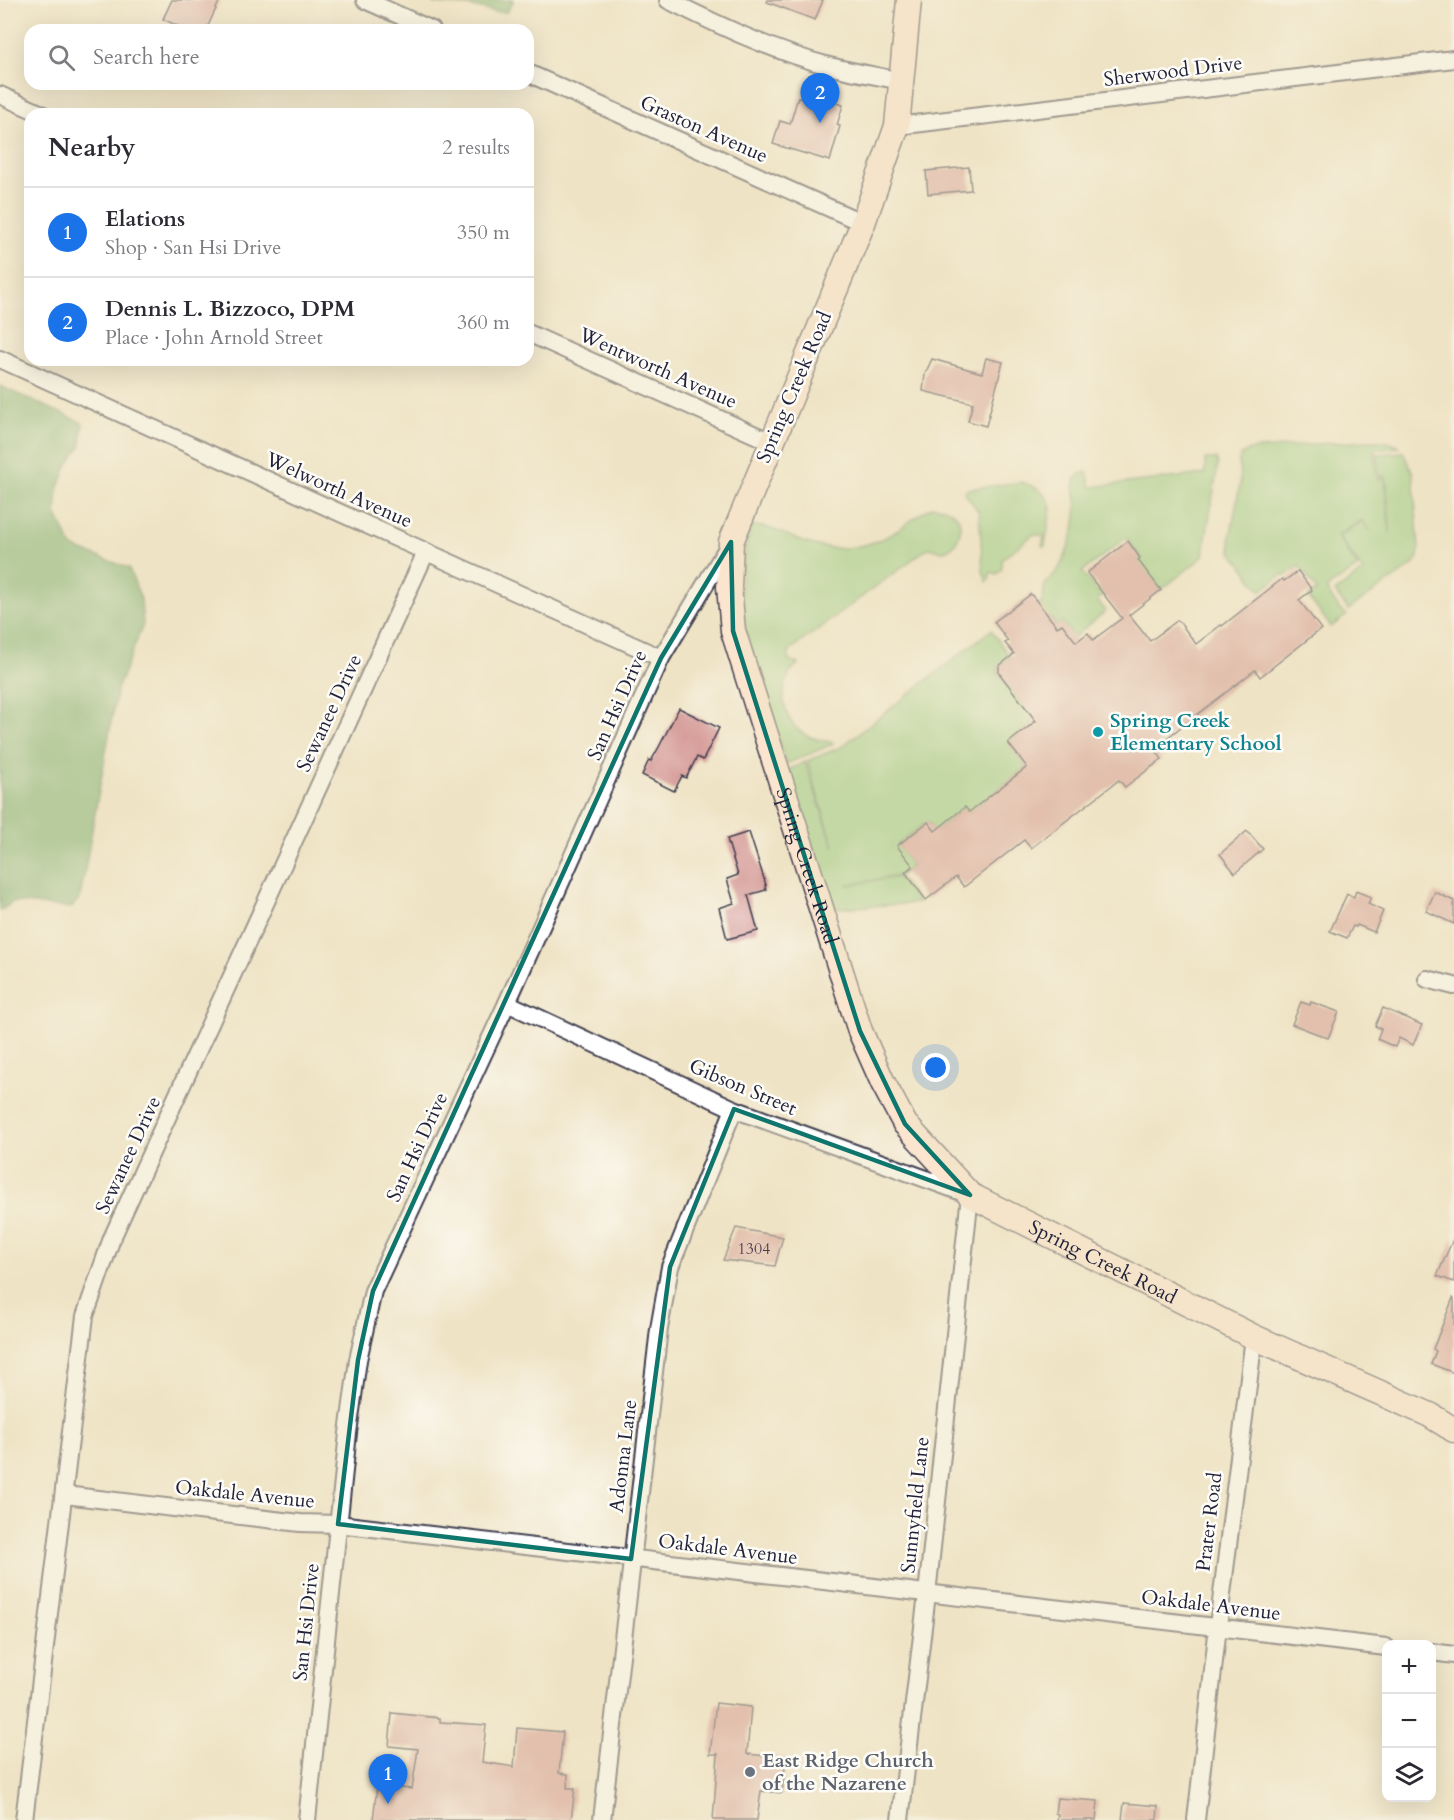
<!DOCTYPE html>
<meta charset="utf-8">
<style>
body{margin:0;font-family:Cardo,serif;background:#f7f7f7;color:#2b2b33}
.controls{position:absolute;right:18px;bottom:18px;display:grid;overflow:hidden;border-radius:12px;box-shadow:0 6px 24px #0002}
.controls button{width:54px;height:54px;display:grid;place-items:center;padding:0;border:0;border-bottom:2px solid #e1e1e2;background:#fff;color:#2b2b33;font:30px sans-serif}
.you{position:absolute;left:936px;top:1068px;width:21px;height:21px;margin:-15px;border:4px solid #fff;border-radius:50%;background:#1a73e8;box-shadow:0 0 0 9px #1a73e833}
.badge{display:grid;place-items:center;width:39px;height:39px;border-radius:50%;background:#1a73e8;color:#fff;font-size:20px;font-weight:700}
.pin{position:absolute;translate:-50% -50px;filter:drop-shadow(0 2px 3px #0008)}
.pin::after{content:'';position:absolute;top:32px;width:21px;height:18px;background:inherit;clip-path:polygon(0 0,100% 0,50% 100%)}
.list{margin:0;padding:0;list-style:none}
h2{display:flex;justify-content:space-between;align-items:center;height:78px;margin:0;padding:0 24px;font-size:26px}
h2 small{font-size:20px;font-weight:400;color:#7c7c81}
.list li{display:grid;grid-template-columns:39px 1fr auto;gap:18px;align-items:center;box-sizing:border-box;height:90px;padding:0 24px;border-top:2px solid #e1e1e2}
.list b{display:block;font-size:22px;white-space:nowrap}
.list p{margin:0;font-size:20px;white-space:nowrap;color:#7c7c81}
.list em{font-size:20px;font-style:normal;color:#7c7c81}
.icon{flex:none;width:33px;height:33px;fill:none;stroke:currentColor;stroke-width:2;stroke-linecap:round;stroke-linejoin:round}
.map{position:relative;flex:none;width:1454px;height:1820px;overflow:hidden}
.search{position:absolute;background:#fff;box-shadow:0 6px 24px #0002;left:24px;top:24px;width:510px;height:66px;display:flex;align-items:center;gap:15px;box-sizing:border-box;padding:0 21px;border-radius:18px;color:#7c7c81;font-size:22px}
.panel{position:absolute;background:#fff;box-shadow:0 6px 24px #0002;left:24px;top:108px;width:510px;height:258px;border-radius:18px}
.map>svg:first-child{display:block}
.green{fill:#91ca7e;stroke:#5a765c;stroke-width:1.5}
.forest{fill:#74ae6d;stroke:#4b6854;stroke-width:1.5}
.building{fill:#d39491}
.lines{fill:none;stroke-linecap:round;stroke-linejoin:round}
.street-casing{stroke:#413f50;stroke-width:20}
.secondary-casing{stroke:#413f50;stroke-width:27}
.street{stroke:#fff;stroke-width:16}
.secondary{stroke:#fce5cf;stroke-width:24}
.marked{fill:none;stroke:#0f766e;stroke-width:4.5;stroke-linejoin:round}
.culture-dot{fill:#0f9aa8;stroke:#fdfcf7;stroke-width:2}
.worship-dot{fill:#6b7280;stroke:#fdfcf7;stroke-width:2}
.labels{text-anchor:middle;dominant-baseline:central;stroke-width:5;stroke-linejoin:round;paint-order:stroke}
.number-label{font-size:16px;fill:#4e3e50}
.street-label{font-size:20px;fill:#22223b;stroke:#fdfcf7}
.culture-label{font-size:20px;font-weight:bold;fill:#0d838f;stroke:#fdfcf7;text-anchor:start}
.worship-label{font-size:20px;font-weight:bold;fill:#5b616d;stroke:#fdfcf7;text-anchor:start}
</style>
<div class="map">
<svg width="1454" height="1820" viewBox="0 0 1454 1820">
<rect width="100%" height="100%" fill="#fdfcf7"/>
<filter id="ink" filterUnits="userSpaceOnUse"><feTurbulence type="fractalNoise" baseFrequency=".0167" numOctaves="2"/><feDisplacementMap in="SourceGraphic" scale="12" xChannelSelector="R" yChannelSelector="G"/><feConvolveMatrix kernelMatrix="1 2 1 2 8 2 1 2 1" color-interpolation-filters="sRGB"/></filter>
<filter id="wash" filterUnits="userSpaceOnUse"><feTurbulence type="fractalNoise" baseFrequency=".008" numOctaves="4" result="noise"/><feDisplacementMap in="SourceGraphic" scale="24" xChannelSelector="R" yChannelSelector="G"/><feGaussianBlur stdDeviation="1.35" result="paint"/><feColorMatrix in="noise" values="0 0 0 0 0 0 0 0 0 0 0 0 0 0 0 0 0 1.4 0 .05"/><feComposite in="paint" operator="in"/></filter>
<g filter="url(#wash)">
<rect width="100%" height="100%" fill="#efe3c5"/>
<g class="green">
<polygon points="1369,441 1385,441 1400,447 1374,450 1377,479 1385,478 1390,533 1386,476 1379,477 1377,454 1403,452 1413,473 1419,549 1418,557 1412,566 1348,610 1335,592 1363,571 1339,537 1362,521 1370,531 1362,520 1337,536 1358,567 1326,589 1340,610 1347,615 1331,627 1308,597 1317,590 1299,566 1285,576 1283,574 1261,591 1231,551 1230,538 1240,484 1239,462 1241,455 1249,450 1315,444"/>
<polygon points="1205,459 1216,459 1218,464 1203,556 1199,560 1161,590 1143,567 1123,571 1141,557 1126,538 1082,572 1098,592 1106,586 1116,586 1097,600 1106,611 1074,637 1062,622 1057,626 1050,617 1044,622 1033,609 1042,602 1045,584 1058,570 1066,554 1074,530 1077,507 1074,486 1076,478 1080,474 1087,472 1091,487 1205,474"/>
<path d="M 1020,482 C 1036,486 1046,491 1051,508 L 1045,546 L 1042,546 L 1044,536 L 1034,534 L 1002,559 L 1002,569 L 997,574 L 992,572 L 989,576 L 990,579 L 987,582 L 983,571 L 979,512 L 964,492 L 968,489 Z"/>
<path d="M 933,506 C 942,507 953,510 958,518 C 965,530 956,550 942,551 C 937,551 933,549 928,548 L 790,650 L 788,660 L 798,664 C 794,668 789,673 787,679 C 779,699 786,725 806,735 C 814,740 824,741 833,742 L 833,744 L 786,764 L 747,636 L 741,604 L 741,567 L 751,526 C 772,525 788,537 807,543 C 837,553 869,548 895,532 C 908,523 920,513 933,506 Z"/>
<polygon points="991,630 1010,657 999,665 998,673 1035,722 1008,742 1027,767 969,812 965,807 935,831 928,821 897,845 912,866 899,876 846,885 898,877 919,903 839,908 832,905 788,770 805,762 834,847 807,761 841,747"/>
</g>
<g class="forest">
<polygon points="430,0 514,0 507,12 495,12 468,6 435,4"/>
<polygon points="0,386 83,423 81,446 68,464 58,490 56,513 72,547 129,568 141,599 143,625 117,690 80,898 71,908 13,902 0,911"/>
</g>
<g id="blocks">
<g class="building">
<polygon points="172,0 220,0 206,30 186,30 163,19"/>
<polygon points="767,0 823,0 815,20 767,2"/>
<polygon points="815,88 839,95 837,103 843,105 837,125 840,126 830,161 773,144 780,121 790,124 798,97 812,101"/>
<polygon points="969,167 971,190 928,194 926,171"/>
<polygon points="986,358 1003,362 986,426 968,421 973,403 923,391 925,374 932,359 982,373"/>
<polygon points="1128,541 1140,558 1138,560 1161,590 1129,615 1150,641 1178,620 1196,644 1221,625 1222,626 1282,579 1284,581 1298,571 1312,590 1299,600 1321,629 1260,677 1255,670 1154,748 1162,759 1125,787 1119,780 1031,848 1024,840 964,887 956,877 926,900 905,872 913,866 897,846 928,822 935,831 965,807 969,812 1027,767 1008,743 1036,721 999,673 999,666 1014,654 1005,643 1008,641 994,622 1031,594 1057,627 1062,624 1076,642 1088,633 1093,640 1122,618 1087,573"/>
<polygon points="679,708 719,728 703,760 697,757 686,778 682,776 674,791 642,775 649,760 651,761 659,747"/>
<polygon points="1247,831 1263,849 1235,873 1220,854"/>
<polygon points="749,832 766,885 765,885 766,890 748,895 758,931 727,939 719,908 734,903 727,879 738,875 727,839"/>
<polygon points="1356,891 1371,897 1368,904 1383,911 1374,932 1357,925 1356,927 1353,926 1347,938 1330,931 1347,894 1354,897"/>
<polygon points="1435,892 1454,901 1454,924 1426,911"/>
<polygon points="1301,1002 1310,1005 1311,1002 1339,1012 1328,1038 1292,1024"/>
<polygon points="1383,1008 1422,1025 1413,1045 1399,1038 1395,1047 1377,1039 1381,1029 1375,1026"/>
<polygon points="736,1228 783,1237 775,1266 723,1260"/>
<polygon points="1454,1237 1454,1282 1437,1276"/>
<polygon points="1453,1298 1454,1299 1454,1373 1431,1364 1436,1351 1433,1349"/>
<polygon points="716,1703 751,1707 747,1754 786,1758 782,1793 761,1791 757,1820 713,1820 718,1754 710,1754"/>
<polygon points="392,1713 440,1718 440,1722 486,1725 482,1762 514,1767 517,1728 563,1732 559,1773 568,1774 567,1788 575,1788 571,1820 373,1820 377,1786 412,1789 418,1749 389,1746"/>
<polygon points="1057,1798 1098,1801 1096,1820 1057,1820 1058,1814 1055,1813"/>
<polygon points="1124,1803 1158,1806 1157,1820 1122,1820"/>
</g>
</g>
</g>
<g filter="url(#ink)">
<use href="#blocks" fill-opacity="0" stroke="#413f50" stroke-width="1.5"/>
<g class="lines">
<defs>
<g id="street">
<polyline points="365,0 432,30"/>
<path d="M 668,0 C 720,26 773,51 829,66 C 853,72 877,76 901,81"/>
<polyline points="528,73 863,223"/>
<polyline points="0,95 42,114"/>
<polyline points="897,126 1454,59"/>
<polyline points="528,333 771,442"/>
<polyline points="0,359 661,658"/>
<polyline points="1427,979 1454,986"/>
<polyline points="507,1003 734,1109 970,1195 927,1594 900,1820"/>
<polyline points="65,1495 300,1523 338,1524 1386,1647"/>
<polyline points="1432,1652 1454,1655"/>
<polyline points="24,1820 85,1316 112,1238 426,552"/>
<polyline points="307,1820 348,1433 358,1360 373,1291 507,1003 661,658 729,545"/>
<polyline points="602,1820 659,1329 670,1267 734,1109"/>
<polyline points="1196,1820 1218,1626 1254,1337"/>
</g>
<g id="secondary">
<path id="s1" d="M 909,0 L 897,126 L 863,223 L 731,542 L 729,587 L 733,631 L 860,1031 L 883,1083 L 905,1124 L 970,1195 L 1254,1337 L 1430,1415 L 1454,1430"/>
</g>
</defs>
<use href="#street" class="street-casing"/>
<use href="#secondary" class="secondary-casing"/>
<use href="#street" class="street"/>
<use href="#secondary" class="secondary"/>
</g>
</g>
<path d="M0 0H1454V1820H0ZM 731,542 L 733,631 L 860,1031 L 905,1124 L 970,1195 L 734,1109 L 670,1267 L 631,1559 L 338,1524 L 358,1360 L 373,1291 L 661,658 Z" fill="#efe3c5" fill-opacity=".55" fill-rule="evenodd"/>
<path class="marked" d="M 731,542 L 733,631 L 860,1031 L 905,1124 L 970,1195 L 734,1109 L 670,1267 L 631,1559 L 338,1524 L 358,1360 L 373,1291 L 661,658 Z"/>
<circle class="culture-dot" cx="1098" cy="732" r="6"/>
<circle class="worship-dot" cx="750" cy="1772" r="6"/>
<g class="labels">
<g class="number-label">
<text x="754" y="1249">1304</text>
</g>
<g class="street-label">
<text transform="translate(1173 71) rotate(-7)">Sherwood Drive</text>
<text transform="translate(704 129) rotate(24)">Graston Avenue</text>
<text transform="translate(658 368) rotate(24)">Wentworth Avenue</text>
<text transform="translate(794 387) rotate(-67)">Spring Creek Road</text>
<text transform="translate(339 490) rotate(24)">Welworth Avenue</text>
<text transform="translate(617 705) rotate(-66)">San Hsi Drive</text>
<text transform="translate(329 713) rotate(-65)">Sewanee Drive</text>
<text stroke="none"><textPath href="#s1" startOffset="910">Spring Creek Road</textPath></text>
<text transform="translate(743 1087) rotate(23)">Gibson Street</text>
<text transform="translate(417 1147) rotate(-65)">San Hsi Drive</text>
<text transform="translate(128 1155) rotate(-65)">Sewanee Drive</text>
<text stroke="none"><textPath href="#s1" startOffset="1432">Spring Creek Road</textPath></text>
<text transform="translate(623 1456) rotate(-83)">Adonna Lane</text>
<text transform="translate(245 1494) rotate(6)">Oakdale Avenue</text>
<text transform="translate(915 1505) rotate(-84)">Sunnyfield Lane</text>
<text transform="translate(1209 1522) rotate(-83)">Prater Road</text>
<text transform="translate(728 1549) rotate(7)">Oakdale Avenue</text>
<text transform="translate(1211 1605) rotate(7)">Oakdale Avenue</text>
<text transform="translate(306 1622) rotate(-84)">San Hsi Drive</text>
</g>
<g class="culture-label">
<text x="1110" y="720">Spring Creek<tspan x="1110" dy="23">Elementary School</tspan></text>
</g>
<g class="worship-label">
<text x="762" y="1760">East Ridge Church<tspan x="762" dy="23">of the Nazarene</tspan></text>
</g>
</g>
</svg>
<div class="controls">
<button>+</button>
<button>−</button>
<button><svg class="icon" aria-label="layers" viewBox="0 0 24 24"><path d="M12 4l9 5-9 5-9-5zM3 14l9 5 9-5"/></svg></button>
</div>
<div class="you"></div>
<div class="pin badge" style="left:388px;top:1804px">1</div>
<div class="pin badge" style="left:820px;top:123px">2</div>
<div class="search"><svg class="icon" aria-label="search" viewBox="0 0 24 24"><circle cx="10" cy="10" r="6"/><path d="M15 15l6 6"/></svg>Search here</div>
<section class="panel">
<h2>Nearby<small>2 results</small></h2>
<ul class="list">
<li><span class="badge">1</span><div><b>Elations</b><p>Shop · San Hsi Drive</p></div><em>350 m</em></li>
<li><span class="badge">2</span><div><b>Dennis L. Bizzoco, DPM</b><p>Place · John Arnold Street</p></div><em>360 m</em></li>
</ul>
</section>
</div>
